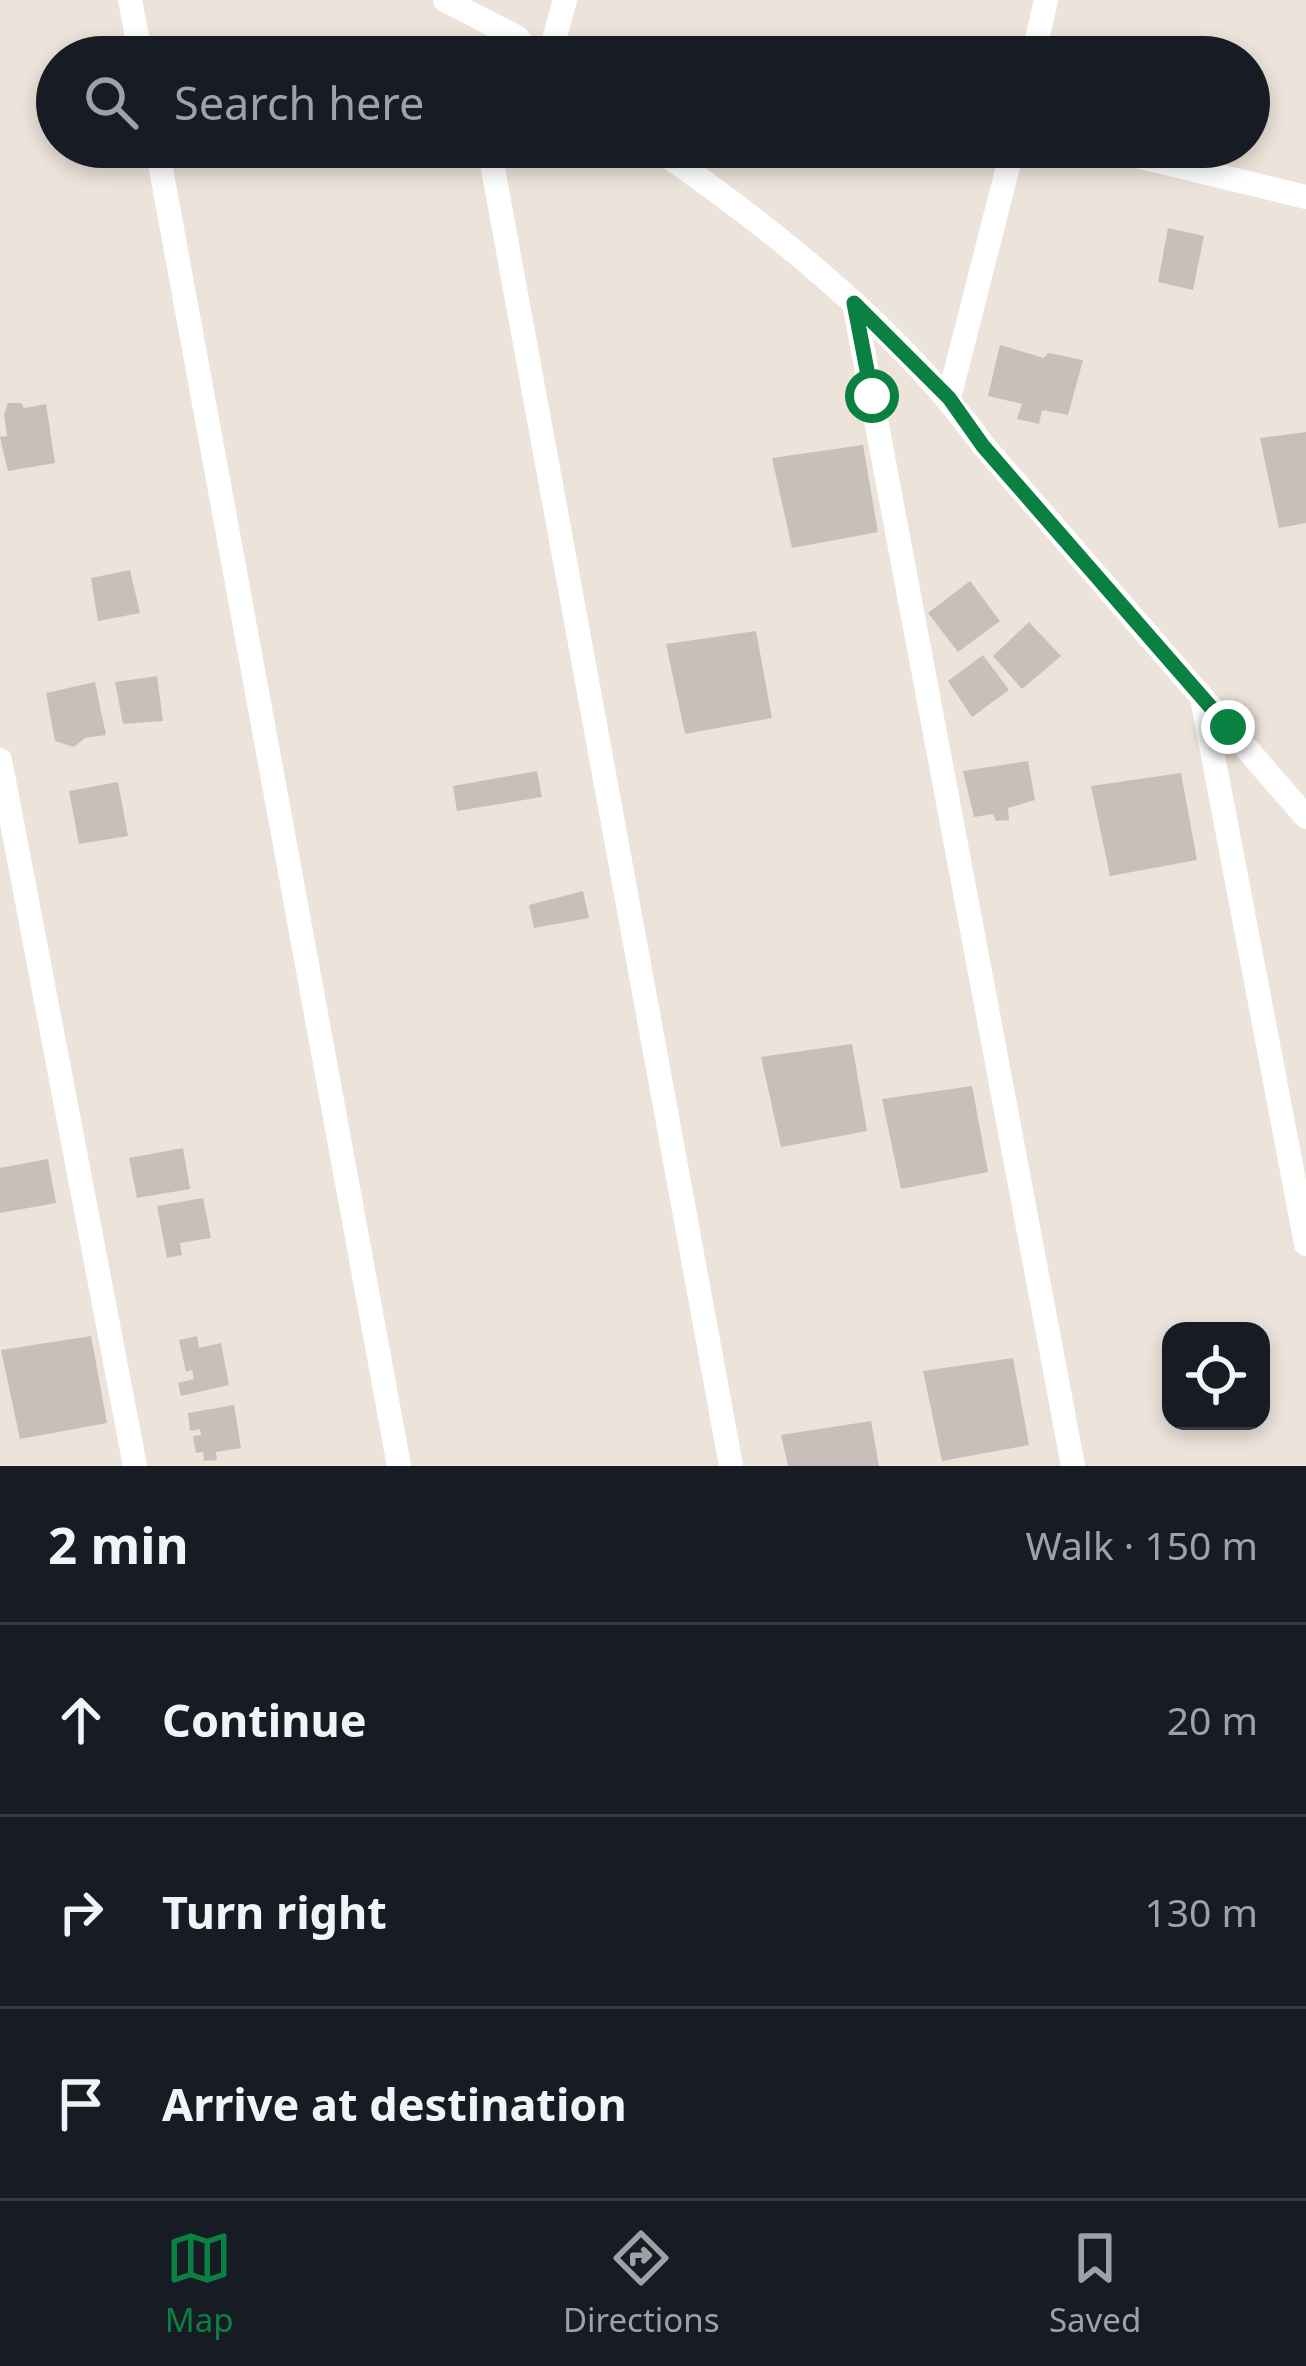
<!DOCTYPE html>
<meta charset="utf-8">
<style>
body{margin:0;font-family:"Noto Sans",sans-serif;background:#20242c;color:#f1f3f6}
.controls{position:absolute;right:36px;bottom:36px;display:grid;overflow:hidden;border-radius:24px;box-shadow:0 6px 18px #0003}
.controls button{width:108px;height:108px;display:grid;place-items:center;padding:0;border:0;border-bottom:3px solid #363941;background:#171b24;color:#f1f3f6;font:60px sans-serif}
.stop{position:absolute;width:36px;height:36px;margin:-27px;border:9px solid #0b8043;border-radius:50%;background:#fff}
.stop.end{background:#0b8043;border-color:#fff;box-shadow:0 3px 12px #0008}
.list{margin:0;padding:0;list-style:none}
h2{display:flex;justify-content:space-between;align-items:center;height:156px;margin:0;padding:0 48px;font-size:51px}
h2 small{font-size:39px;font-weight:400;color:#9ea1a6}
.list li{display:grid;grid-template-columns:78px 1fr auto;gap:36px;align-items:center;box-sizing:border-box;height:192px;padding:0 48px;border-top:3px solid #363941}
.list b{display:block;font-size:45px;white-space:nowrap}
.list em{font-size:39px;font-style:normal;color:#9ea1a6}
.icon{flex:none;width:66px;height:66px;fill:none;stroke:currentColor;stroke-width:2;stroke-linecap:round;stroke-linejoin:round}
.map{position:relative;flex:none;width:1306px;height:1466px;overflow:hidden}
.search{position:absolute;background:#171b24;box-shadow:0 6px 18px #0003;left:36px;right:36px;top:36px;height:132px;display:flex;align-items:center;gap:30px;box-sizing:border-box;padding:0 42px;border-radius:66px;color:#9ea1a6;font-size:45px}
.sheet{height:732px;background:#171b24}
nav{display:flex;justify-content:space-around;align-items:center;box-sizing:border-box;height:168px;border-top:3px solid #363941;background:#171b24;font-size:33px;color:#9ea1a6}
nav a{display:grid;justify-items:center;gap:6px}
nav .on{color:#0b8043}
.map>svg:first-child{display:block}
.building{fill:#c7c0ba}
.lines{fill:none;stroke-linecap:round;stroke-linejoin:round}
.minor{stroke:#fff;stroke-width:24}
.route{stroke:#0b8043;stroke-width:15}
</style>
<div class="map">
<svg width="1306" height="1466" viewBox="0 0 1306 1466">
<rect width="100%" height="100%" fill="#ece3da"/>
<g class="building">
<polygon points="1168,228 1204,236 1193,290 1158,282"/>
<polygon points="1000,345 1044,358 1048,353 1083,360 1068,415 1042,410 1039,424 1017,419 1022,404 988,396"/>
<polygon points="8,403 21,403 24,408 46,404 55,463 8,471 0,437 7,436 4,414"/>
<polygon points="1306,432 1306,523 1279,528 1260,438"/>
<polygon points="863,445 878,532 792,548 772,458"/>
<polygon points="130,570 140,613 98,621 91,578"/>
<polygon points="970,581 1000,621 958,652 928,613"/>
<polygon points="1029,622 1061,656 1022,689 993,656"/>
<polygon points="756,631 772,718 685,734 666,644"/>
<polygon points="983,655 1009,690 972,717 948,681"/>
<polygon points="157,676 163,721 123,724 115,682"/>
<polygon points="95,682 106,735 85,738 74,747 55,741 46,693"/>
<polygon points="1028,761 1035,800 1008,808 1009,820 996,821 993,814 974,817 963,771"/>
<polygon points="537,771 542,797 457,811 453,786"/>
<polygon points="1181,773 1197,860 1110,876 1091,786"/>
<polygon points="118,782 128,836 79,844 69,791"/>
<polygon points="583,891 589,918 534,928 529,905"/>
<polygon points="852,1044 867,1131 781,1147 761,1057"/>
<polygon points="972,1086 988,1172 901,1189 882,1099"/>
<polygon points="183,1148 190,1189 137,1198 129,1158"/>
<polygon points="48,1159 56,1203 0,1213 0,1168"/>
<polygon points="203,1198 211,1238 180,1243 182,1255 167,1258 157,1206"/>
<polygon points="91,1336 107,1423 20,1439 1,1350"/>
<polygon points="197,1336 199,1348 221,1343 229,1385 181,1396 178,1383 194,1379 192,1370 186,1372 179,1340"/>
<polygon points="1013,1358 1029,1445 942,1461 923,1371"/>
<polygon points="234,1405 241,1448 216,1452 217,1460 204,1461 203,1452 196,1453 193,1436 201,1435 200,1429 190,1431 188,1413"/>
<polygon points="871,1421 879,1466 788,1466 781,1435"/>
</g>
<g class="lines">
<g class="minor">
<polyline points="130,0 141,57"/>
<polyline points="445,0 518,38 532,57"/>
<polyline points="549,57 565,0"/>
<polyline points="1033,57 1046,0"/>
<polyline points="157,147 399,1466"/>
<polyline points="489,147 731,1466"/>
<path d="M 654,147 C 769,225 902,332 983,445 L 1306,817"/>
<polyline points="1100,147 1306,197"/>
<polyline points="854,303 1073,1466"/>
<polyline points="949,398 1013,147"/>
<polyline points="1202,698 1306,1244"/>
<polyline points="0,760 135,1466"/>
</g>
</g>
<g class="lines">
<polyline class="route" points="872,396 854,303 949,398 983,446 1228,727"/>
</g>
</svg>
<div class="controls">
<button><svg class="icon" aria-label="locate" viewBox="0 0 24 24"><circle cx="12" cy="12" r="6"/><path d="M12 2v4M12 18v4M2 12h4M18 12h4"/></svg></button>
</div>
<div class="stop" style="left:872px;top:396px"></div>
<div class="stop end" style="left:1228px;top:727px"></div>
<div class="search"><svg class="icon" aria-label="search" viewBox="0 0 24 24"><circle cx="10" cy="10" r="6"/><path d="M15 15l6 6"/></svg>Search here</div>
</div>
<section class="sheet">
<h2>2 min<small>Walk · 150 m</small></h2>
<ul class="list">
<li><svg class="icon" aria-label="ahead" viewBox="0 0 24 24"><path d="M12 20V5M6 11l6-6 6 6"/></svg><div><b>Continue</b></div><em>20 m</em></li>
<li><svg class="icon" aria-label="right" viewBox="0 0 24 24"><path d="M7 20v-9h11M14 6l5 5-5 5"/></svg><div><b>Turn right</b></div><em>130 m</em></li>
<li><svg class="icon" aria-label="arrive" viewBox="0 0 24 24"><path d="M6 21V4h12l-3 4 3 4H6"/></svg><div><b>Arrive at destination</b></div></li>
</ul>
</section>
<nav>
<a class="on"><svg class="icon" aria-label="map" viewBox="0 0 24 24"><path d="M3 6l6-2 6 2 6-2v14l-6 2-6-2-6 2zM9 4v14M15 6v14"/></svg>Map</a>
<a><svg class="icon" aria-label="directions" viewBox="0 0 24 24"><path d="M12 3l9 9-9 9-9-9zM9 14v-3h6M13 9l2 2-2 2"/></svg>Directions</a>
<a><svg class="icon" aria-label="saved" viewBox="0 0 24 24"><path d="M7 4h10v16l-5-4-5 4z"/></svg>Saved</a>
</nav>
